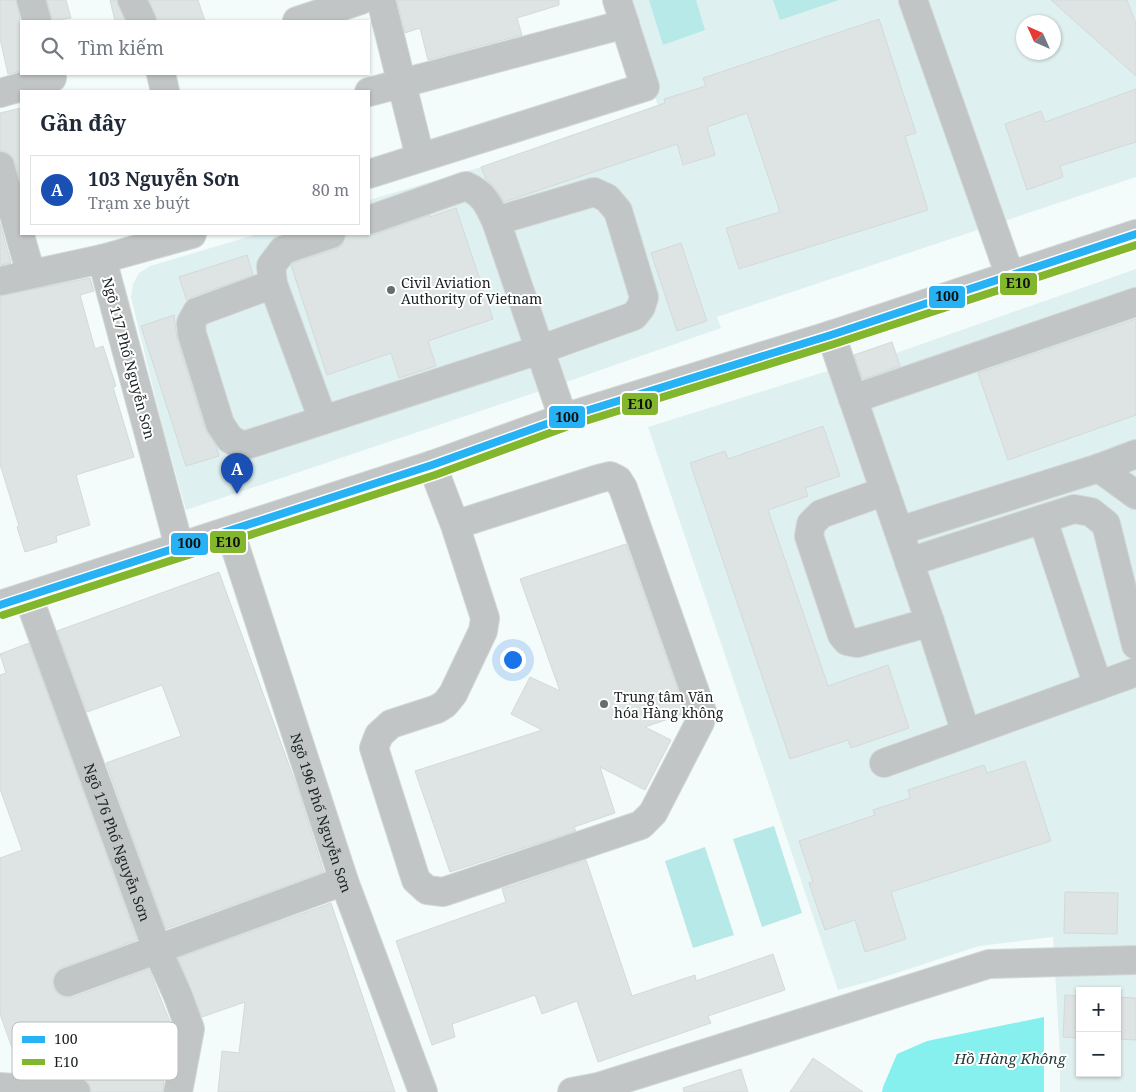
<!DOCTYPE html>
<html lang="vi">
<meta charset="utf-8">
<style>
body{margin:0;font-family:"Noto Serif",serif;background:#f2f2f3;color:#1f2937}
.controls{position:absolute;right:15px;bottom:15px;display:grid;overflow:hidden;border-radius:0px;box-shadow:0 1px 4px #0004}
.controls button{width:45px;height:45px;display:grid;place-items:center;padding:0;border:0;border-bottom:1px solid #e0e1e3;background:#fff;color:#1f2937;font:25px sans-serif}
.compass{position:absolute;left:1016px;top:15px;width:45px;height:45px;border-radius:50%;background:#fff;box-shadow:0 1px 4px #0004;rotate:315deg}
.you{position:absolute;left:512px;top:659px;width:18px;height:18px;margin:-12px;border:4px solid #fff;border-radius:50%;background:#1a73e8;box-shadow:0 0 0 8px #1a73e833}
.badge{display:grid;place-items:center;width:32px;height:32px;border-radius:50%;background:#2563eb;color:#fff;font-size:16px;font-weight:700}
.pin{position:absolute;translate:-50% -41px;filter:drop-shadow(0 1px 2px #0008)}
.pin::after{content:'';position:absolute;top:26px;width:18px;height:15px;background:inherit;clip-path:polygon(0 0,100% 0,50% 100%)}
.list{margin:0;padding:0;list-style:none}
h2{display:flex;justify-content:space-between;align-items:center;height:65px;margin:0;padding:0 20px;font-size:21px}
h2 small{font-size:16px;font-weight:400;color:#747a83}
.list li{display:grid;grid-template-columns:32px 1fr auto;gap:15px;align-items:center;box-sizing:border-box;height:70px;margin:0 10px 10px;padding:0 10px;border:1px solid #e0e1e3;border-radius:0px}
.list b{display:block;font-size:19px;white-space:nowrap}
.list p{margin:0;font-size:16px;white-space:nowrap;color:#747a83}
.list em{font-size:16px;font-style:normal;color:#747a83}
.icon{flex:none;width:28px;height:28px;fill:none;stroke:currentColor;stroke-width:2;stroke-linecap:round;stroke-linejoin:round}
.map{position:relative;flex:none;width:1136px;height:1092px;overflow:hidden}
.search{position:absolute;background:#fff;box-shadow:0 1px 4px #0004;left:20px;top:20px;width:350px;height:55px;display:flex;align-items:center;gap:12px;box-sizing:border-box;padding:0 18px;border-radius:0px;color:#747a83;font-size:19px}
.panel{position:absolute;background:#fff;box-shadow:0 1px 4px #0004;left:20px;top:90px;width:350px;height:145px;border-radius:0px}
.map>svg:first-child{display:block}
.built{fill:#def0ef;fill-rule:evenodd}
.green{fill:#b6e9e7}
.water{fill:#85f0ee}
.building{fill:#dde4e3;stroke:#d3dad9}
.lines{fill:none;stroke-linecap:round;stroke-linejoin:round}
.minor-casing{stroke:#d2d8d7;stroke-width:30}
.minor{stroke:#c2c5c5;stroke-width:28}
.bus-1-casing{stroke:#fff;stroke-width:11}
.bus-2-casing{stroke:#fff;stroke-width:11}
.bus-1{stroke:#26b2f4;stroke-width:8}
.bus-2{stroke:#82b72d;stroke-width:8}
.poi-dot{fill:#666d6c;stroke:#fff;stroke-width:2}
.labels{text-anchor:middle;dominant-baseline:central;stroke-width:4;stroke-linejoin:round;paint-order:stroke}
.poi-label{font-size:14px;fill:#19201f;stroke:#fff;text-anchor:start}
.street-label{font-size:14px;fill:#19201f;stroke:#fff}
.water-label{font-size:15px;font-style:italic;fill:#1e3736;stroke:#fff}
.key{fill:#fff;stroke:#babcbc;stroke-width:1}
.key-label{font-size:14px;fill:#19201f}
.line-badge{stroke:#fff;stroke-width:2}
.pale-badge-label{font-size:14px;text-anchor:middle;font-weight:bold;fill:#111}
</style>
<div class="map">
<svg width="1136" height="1092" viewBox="0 0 1136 1092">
<rect width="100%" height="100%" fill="#f4fcfb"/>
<g class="built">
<path d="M 624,0 L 1136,0 L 1136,177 L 717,317 L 721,328 L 552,387 L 186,510 L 162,425 L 131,297 L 133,284 L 139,273 L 150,266 L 258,234 L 369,234 L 369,200 L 481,167 L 658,106 ZM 1024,22 L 1054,22 L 1054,52 L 1024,52 Z"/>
<path d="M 1136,269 L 1136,1092 L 1060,1092 L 1060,1056 L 1053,937 L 979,946 L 878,979 L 838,990 L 648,427 L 853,363 L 851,356 L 892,342 L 896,353 ZM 1080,991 L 1117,991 L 1117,1073 L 1080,1073 Z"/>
</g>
<g class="green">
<polygon points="649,0 696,0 705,30 663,45"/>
<polygon points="773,0 839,0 780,20"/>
<polygon points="774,826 802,913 762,927 733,839"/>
<polygon points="705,847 734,935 693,948 665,861"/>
</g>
<polygon class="water" points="1044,1017 1044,1092 882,1092 883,1087 897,1054 927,1041"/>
<g class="building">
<polygon points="0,0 16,0 21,23 21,71 8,74 0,39"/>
<polygon points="47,0 66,0 71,18 52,21"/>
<polygon points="110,0 117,0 125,21 115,21"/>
<polygon points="149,0 198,0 205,21 157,21"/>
<polygon points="397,0 559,0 559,5 517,18 522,35 428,60 420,28 405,33"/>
<polygon points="1051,0 1127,0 1136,24 1136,76"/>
<polygon points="879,19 916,133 905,136 928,210 739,269 726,228 780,212 747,113 707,127 715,155 683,165 677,144 504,202 497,190 486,179 481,167 665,103 664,99 706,86 703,78"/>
<polygon points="1136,89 1136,142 1060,166 1063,177 1027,190 1005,124 1041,111 1045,122"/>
<polygon points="21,108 21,183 15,162 11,155 4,151 0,151 0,113"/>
<polygon points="456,208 493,319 428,341 436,366 399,378 391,353 327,375 291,265 293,263 336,249 342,245 346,235 350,234 374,235 430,215 430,217"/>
<polygon points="0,223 11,263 0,265"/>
<polygon points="681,243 707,321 677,331 651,253"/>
<polygon points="247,255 253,275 192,297 187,301 179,277"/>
<polygon points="90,278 94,291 80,295 95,349 103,346 116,386 113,387 134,457 76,475 90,525 56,536 57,542 25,552 17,527 19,526 0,464 0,296"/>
<polygon points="174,315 177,339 205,429 216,446 219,456 186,466 141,326"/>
<polygon points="1136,319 1136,415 1008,460 978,373"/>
<polygon points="892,342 900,366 863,379 854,355"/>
<polygon points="823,426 840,476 805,488 808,496 768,510 828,686 888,665 909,728 851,748 848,740 790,759 690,463 725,451 728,459"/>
<polygon points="626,544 686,713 645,727 671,740 645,790 600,767 615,813 574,827 576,831 450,872 415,771 542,730 511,714 530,677 560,691 520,579"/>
<polygon points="219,572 298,790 324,872 166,929 106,763 181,736 162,685 87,712 57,631"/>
<polygon points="29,643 137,940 62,968 56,972 53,979 53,987 58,994 65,997 73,997 149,969 172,1027 132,1040 171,1045 166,1071 164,1071 163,1092 91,1092 90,1086 86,1080 86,1066 53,1064 29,1073 21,1073 0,1014 0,858 22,850 0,789 0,675 6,673 0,654"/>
<polygon points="1025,761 1051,841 891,892 906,939 865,952 855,920 825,930 809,883 813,882 799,841 875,815 873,810 910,798 908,790 984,765 987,773"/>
<polygon points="586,860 632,996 695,975 696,981 773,954 785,990 708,1016 711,1023 598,1062 577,1001 542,1014 535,995 452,1024 455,1037 432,1045 396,941 506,902 502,889"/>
<polygon points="1065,892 1118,893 1117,934 1064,933"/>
<polygon points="331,903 395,1092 218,1092 222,1051 239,1053 245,1002 202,1017 178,958"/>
<polygon points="1065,995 1080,996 1080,1038 1063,1037"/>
<polygon points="1117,997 1136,998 1136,1040 1117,1039"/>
<polygon points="813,1058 863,1092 790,1092"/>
<polygon points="741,1069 748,1092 684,1092 683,1088"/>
</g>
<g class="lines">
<defs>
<g id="minor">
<polyline points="31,0 37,21"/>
<polyline points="132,0 142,21"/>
<polyline points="381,0 420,157"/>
<polyline points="913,0 1010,276"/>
<polyline points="297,21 361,0"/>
<polyline points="161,74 165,91"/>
<polyline points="369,92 625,24"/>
<polyline points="0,93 52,78 51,74"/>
<polyline points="0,166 31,274"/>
<polyline points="369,174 645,87 617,0"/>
<path d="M 369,220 L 466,186 C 484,194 488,204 496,221 L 563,418"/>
<polyline points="0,281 102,259"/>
<polyline points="273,284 197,312 191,323 192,334 220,424 230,439 243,446 539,350 634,316 641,307 644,297 618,211 607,198 594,192 496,221"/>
<polyline points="831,335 930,622 966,733"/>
<polyline points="853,399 1136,302"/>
<polyline points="323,420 273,284 271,266 283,250 331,234"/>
<polyline points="432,465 455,525 485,618 483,631 453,694 445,704 437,709 391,724 379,735 374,748 416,880 427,890 443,892 641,825 653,813 700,722 702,712 623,488 618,480 610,476 598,479 455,525"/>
<polyline points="1099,468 1136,454"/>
<polyline points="885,491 821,514 811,524 809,536 842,635 847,641 857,643 930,622"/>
<polyline points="1043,520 1098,686"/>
<path id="s1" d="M 230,531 L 344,881 L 423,1092"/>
<polyline points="899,531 1099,468 1136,495"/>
<polyline points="179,546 102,259 192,234"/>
<polyline points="909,562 1074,509 1091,512 1106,524 1136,645"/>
<path id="s2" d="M 28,596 L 157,949 L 178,996 L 190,1029 L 178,1092"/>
<polyline points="0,605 432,465 563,418 831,335 1136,234"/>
<polyline points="884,763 1136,672"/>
<polyline points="68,982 344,881"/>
<polyline points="0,1087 76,1092"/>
<polyline points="572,1092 598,1087 989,964 1136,960"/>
</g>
</defs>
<use href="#minor" class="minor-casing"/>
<use href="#minor" class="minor"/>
<defs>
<polyline id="bus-1" points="0,605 432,465 563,418 831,335 1136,234"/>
<polyline id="bus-2" points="3,615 435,475 566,427 834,344 1136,245"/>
</defs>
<use href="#bus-1" class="bus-1-casing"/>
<use href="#bus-2" class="bus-2-casing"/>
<use href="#bus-1" class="bus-1"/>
<use href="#bus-2" class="bus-2"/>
</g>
<g class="poi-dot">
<circle cx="391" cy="290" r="5"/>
<circle cx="604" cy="704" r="5"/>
</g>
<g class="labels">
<g class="poi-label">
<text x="401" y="282">Civil Aviation<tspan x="401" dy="16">Authority of Vietnam</tspan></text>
<text x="614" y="696">Trung tâm Văn<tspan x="614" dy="16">hóa Hàng không</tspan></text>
</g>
<g class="street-label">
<text transform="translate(129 358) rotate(75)">Ngõ 117 Phố Nguyễn Sơn</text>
<text stroke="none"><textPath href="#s1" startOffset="296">Ngõ 196 Phố Nguyễn Sơn</textPath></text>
<text stroke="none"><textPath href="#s2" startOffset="262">Ngõ 176 Phố Nguyễn Sơn</textPath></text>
</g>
<g class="water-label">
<text x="1010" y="1058">Hồ Hàng Không</text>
</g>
</g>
<rect x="12" y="1022" width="166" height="58" rx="8" class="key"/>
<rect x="22" y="1036" width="23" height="7" fill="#26b2f4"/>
<rect x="22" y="1059" width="23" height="6" fill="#82b72d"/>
<g class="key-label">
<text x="54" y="1044">100</text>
<text x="54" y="1067">E10</text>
</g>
<g class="line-badge">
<rect x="999" y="272" width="39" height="24" rx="5" fill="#82b72d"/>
<rect x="928" y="285" width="38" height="24" rx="5" fill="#26b2f4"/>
<rect x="621" y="392" width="38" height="24" rx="5" fill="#82b72d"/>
<rect x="548" y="405" width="38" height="24" rx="5" fill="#26b2f4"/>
<rect x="209" y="530" width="38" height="24" rx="5" fill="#82b72d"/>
<rect x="170" y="532" width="39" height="24" rx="5" fill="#26b2f4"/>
</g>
<g class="pale-badge-label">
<text x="1018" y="288">E10</text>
<text x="947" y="301">100</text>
<text x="640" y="409">E10</text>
<text x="567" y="422">100</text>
<text x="228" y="547">E10</text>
<text x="189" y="548">100</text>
</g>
</svg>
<div class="controls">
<button>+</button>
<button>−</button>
</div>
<svg class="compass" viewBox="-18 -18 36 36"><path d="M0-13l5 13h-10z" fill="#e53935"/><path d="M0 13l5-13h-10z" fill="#747a83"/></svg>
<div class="you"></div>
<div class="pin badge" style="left:237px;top:494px;background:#1a4fb4">A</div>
<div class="search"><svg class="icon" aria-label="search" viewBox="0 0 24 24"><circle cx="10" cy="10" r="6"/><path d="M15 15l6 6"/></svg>Tìm kiếm</div>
<section class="panel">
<h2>Gần đây<small></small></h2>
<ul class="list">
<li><span class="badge" style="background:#1a4fb4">A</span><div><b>103 Nguyễn Sơn</b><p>Trạm xe buýt</p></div><em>80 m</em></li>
</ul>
</section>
</div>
